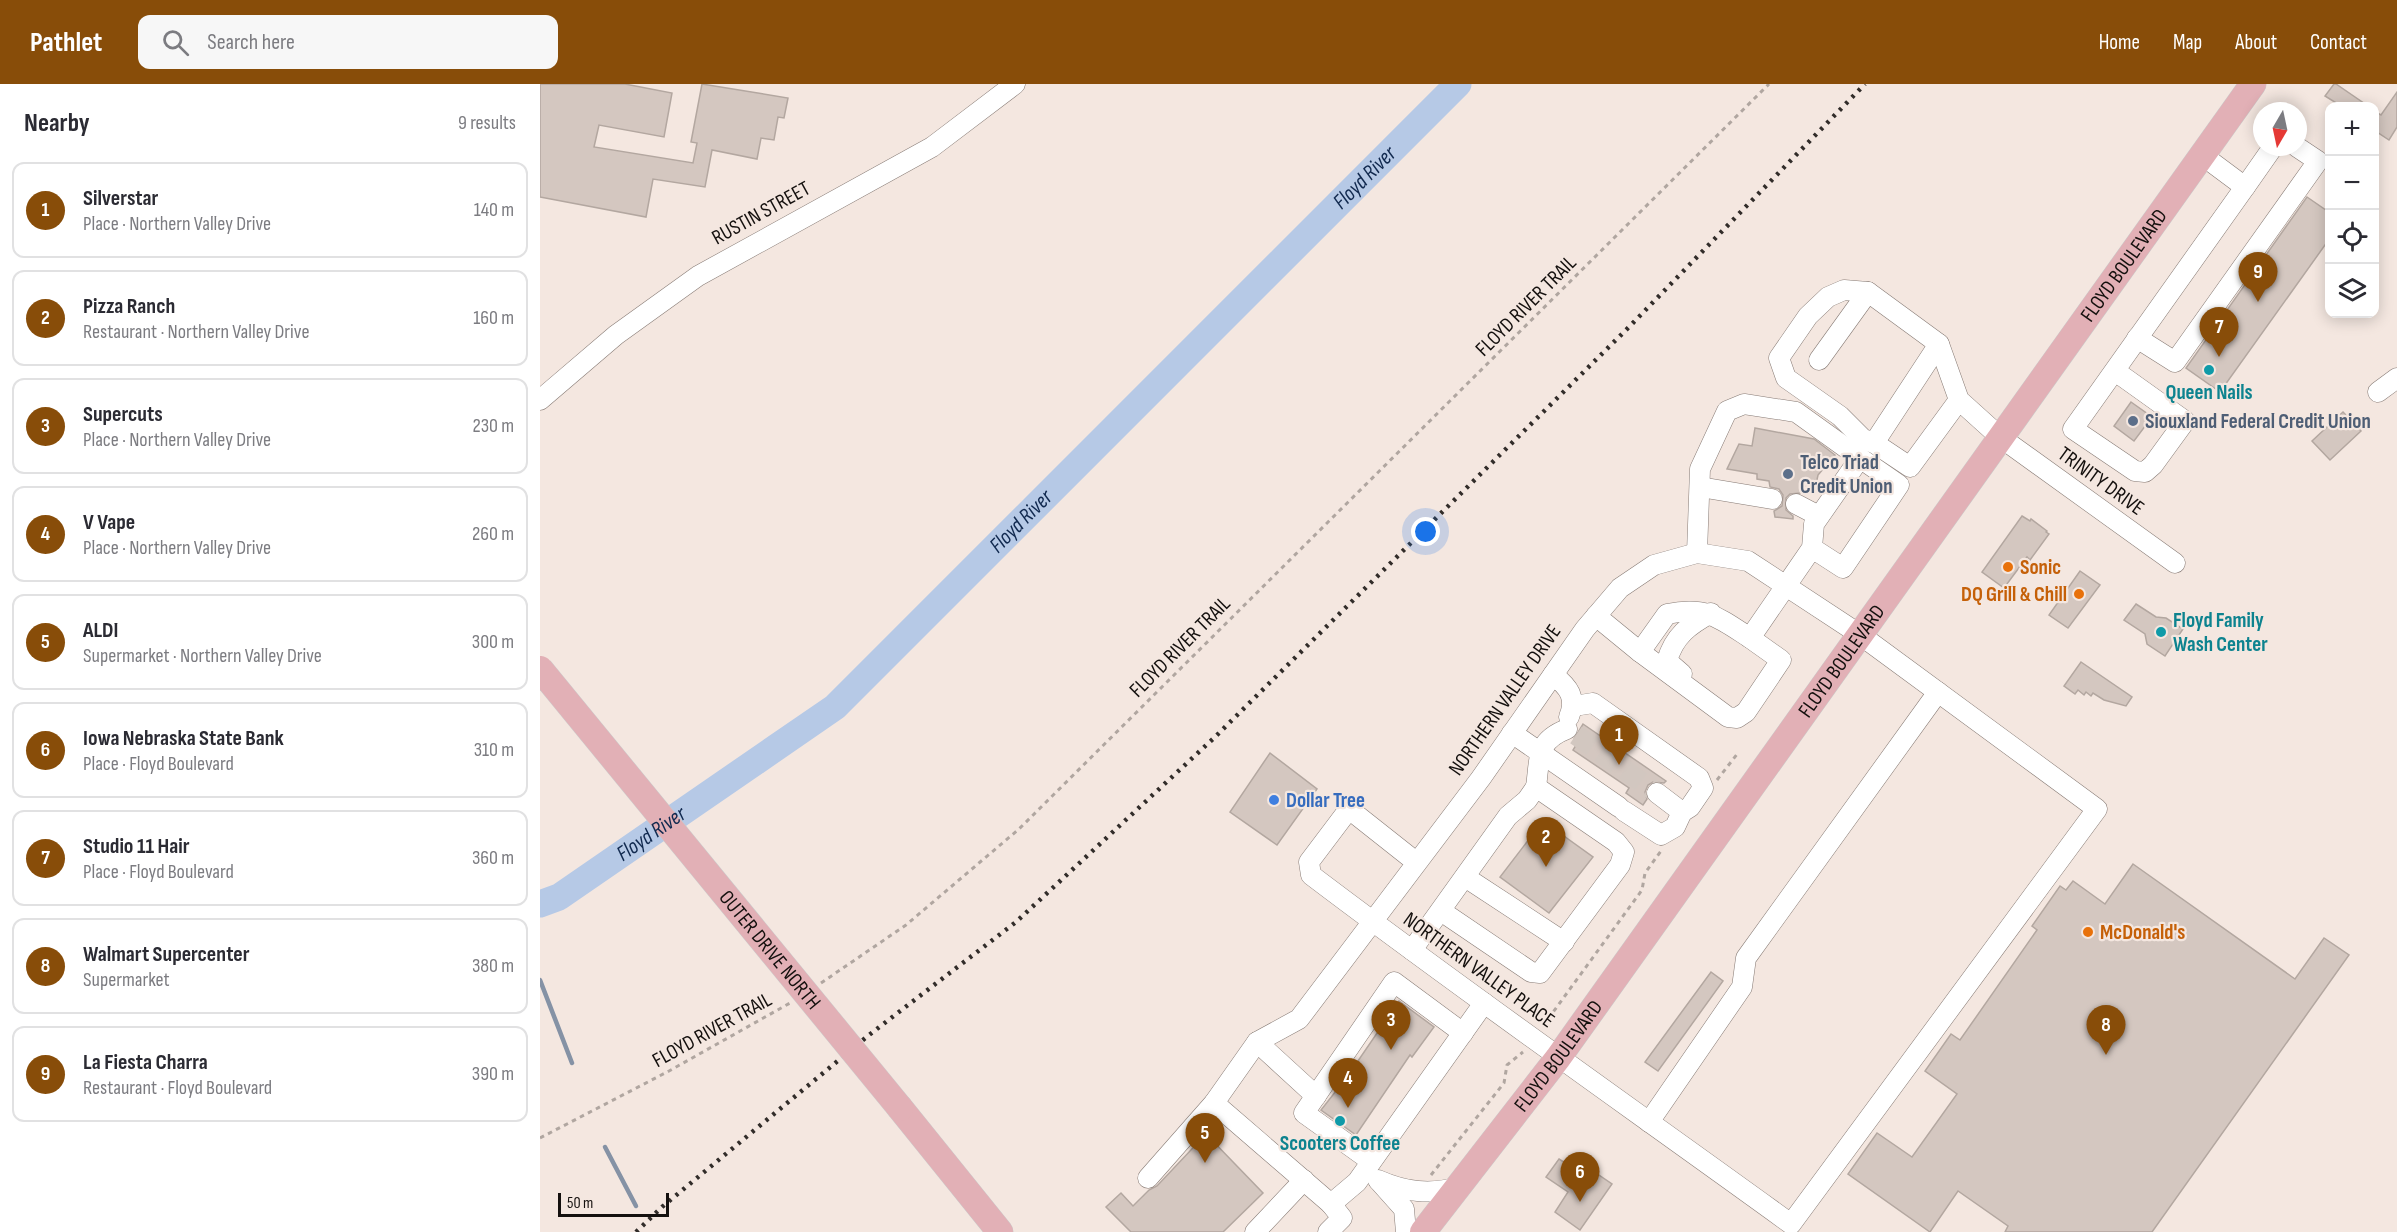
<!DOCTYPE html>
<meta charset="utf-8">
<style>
body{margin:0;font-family:"Sofia Sans Condensed",sans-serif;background:#f7f7f7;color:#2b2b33}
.controls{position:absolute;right:18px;top:18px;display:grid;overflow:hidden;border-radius:12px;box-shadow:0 3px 15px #0003}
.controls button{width:54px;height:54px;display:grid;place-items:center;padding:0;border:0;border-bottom:2px solid #e1e1e2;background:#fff;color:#2b2b33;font:30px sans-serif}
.compass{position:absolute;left:1713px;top:18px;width:54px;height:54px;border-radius:50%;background:#fff;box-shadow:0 3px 15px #0003;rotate:189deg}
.scale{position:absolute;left:18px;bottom:15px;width:111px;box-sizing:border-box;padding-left:6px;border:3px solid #14100e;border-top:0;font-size:16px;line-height:21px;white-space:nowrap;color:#14100e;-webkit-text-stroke:4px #f4e7e0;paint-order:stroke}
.you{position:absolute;left:886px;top:448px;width:21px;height:21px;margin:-15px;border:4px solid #fff;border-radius:50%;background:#1a73e8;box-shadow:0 0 0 9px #1a73e833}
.badge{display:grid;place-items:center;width:39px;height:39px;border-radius:50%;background:#884d09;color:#fff;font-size:20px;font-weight:700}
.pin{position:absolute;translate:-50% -50px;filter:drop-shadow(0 2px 3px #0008)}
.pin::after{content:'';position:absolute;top:32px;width:21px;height:18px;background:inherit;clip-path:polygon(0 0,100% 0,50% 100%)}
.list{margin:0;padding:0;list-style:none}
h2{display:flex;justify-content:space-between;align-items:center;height:78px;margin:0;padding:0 24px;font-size:26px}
h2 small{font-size:20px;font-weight:400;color:#7c7c81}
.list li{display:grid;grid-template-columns:39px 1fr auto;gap:18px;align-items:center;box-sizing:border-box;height:96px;margin:0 12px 12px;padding:0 12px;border:2px solid #e1e1e2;border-radius:12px}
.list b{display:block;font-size:22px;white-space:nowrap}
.list p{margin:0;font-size:20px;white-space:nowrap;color:#7c7c81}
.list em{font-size:20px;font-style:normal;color:#7c7c81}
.icon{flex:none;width:33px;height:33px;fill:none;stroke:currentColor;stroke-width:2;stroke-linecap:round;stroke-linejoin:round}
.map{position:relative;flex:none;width:1857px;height:1148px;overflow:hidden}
header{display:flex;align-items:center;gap:36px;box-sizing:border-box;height:84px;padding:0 30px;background:#884d09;color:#fff}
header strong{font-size:28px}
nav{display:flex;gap:33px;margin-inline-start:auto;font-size:21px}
.search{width:420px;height:54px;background:#f7f7f7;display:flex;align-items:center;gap:15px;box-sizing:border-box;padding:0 21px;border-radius:12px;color:#7c7c81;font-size:22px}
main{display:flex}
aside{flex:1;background:#fff}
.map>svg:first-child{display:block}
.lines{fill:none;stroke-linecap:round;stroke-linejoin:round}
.stream{stroke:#8592a5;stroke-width:4.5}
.river{stroke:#b6c9e6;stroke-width:27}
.building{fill:#d4c7c0;stroke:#b3a7a0;stroke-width:1.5}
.minor-tunnel{stroke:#d2c7c0;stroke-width:20;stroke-dasharray:20 10;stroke-linecap:butt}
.minor-casing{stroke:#877b75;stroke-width:21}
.major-casing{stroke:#cbcaca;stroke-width:27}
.path{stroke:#b0a6a0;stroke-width:3;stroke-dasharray:4.5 4.5;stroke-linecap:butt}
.minor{stroke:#fff;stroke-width:20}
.major{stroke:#e2b0b6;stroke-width:26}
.rail{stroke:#312c29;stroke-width:4.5;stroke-dasharray:3 6;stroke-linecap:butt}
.major-bridge-casing{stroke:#cbcaca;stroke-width:27;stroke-linecap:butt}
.major-bridge{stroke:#e2b0b6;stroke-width:26}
.culture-dot{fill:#0f9aa8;stroke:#f4e7e0;stroke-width:2}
.service-dot{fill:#5c6f8a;stroke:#f4e7e0;stroke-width:2}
.food-dot{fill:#e8710a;stroke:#f4e7e0;stroke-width:2}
.shop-dot{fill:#3f7fe0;stroke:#f4e7e0;stroke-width:2}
.labels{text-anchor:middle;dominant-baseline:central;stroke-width:4.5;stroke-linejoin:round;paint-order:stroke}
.street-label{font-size:21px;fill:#14100e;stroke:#f4e7e0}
.culture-label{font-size:21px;font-weight:bold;fill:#0d838f;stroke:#f4e7e0}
.service-label{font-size:21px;font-weight:bold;fill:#4e5e75;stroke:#f4e7e0;text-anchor:start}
.food-label{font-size:21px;font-weight:bold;fill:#c56008;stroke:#f4e7e0;text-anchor:start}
.shop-label{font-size:21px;font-weight:bold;fill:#366cbe;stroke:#f4e7e0;text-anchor:start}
.water-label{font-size:22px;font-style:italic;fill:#11294f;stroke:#f4e7e0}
</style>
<header>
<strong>Pathlet</strong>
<div class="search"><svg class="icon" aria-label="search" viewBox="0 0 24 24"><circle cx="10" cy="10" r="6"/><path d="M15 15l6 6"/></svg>Search here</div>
<nav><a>Home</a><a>Map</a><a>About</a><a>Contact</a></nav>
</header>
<main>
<aside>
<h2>Nearby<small>9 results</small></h2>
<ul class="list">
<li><span class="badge">1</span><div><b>Silverstar</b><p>Place · Northern Valley Drive</p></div><em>140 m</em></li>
<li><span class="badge">2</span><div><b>Pizza Ranch</b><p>Restaurant · Northern Valley Drive</p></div><em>160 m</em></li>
<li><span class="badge">3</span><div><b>Supercuts</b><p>Place · Northern Valley Drive</p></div><em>230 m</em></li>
<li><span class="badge">4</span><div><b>V Vape</b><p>Place · Northern Valley Drive</p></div><em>260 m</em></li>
<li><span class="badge">5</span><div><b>ALDI</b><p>Supermarket · Northern Valley Drive</p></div><em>300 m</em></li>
<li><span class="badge">6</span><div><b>Iowa Nebraska State Bank</b><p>Place · Floyd Boulevard</p></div><em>310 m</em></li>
<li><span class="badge">7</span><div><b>Studio 11 Hair</b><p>Place · Floyd Boulevard</p></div><em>360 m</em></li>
<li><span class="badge">8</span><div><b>Walmart Supercenter</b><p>Supermarket</p></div><em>380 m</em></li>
<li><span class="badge">9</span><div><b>La Fiesta Charra</b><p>Restaurant · Floyd Boulevard</p></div><em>390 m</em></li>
</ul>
</aside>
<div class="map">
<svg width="1857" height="1148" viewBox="0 0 1857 1148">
<rect width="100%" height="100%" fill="#f4e7e0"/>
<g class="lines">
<g class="stream">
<polyline points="0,896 32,979"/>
<polyline points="65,1063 96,1122"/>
</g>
<path class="river" id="s1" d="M 0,820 L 19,813 L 295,623 L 918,0"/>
</g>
<g class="building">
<polygon points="0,0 85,0 132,9 124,53 59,41 54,63 153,79 157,59 151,58 162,0 248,14 244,34 238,33 234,56 221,54 217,75 172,66 165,103 113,95 106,133 0,113"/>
<polygon points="1794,0 1796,0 1828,22 1801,22 1785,12"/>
<polygon points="1857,8 1857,43 1849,56 1834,46 1834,27 1841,31"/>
<polygon points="1767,113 1790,129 1790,154 1680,308 1646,284"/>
<polygon points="1591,318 1612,333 1594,357 1574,342"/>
<polygon points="1803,328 1821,347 1790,376 1772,357"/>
<polygon points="1215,344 1274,355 1295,371 1278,391 1275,405 1263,404 1261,409 1250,410 1246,414 1246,426 1253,432 1253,435 1235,433 1234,427 1242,422 1243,411 1239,405 1230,403 1229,397 1217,395 1217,390 1187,385 1199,360 1212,362"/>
<polygon points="1482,432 1490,437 1491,435 1507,447 1506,448 1509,450 1490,476 1487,473 1464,504 1442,488"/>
<polygon points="1540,487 1560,501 1528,544 1509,531"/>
<polygon points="1596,520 1616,533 1626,534 1643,545 1625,572 1607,560 1605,550 1584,536"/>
<polygon points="1541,578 1592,613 1586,622 1564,616 1553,609 1551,612 1546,608 1544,611 1538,606 1535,610 1524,602"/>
<polygon points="1043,640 1126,697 1124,699 1113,698 1108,701 1105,708 1107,715 1103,721 1086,709 1089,704 1033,666 1038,658 1034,655"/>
<polygon points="730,669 777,705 737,761 690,728"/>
<polygon points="1003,737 1053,773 1009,829 960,793"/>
<polygon points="1593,780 1755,895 1784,854 1809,871 1612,1148 1465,1148 1468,1142 1418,1107 1390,1148 1308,1090 1337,1049 1372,1073 1417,1010 1385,987 1411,950 1420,956 1497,846 1492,842 1520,802 1526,806 1533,797 1565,820"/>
<polygon points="1171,888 1183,897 1118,987 1105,978"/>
<polygon points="859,917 894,943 872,973 870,971 816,1051 781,1026 807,993"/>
<polygon points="666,1050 723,1109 683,1148 591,1148 566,1123 581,1109 593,1122 609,1106 617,1102"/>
<polygon points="1019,1075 1042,1090 1047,1083 1072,1100 1040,1146 1015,1128 1028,1108 1006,1093"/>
</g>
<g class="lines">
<polyline class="minor-tunnel" points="1036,651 1117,709"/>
<defs>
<g id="minor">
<polyline points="1705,103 1733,63"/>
<polyline points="1597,254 1635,278 1778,77 1757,63"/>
<polyline points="1279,276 1328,208"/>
<polyline points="1575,287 1645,337 1613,381 1605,388 1595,387 1533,345 1705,103 1662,71"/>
<polyline points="1838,308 1857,294"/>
<polyline points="0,316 76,251 158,192 392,63 475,0"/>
<polyline points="1419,316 1370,383 1334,359 1323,355 1300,332 1246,294 1239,274 1268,232 1288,213 1304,206 1328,208 1399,260 1419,316 1460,353 1635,479"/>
<polyline points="1334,359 1399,260"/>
<polyline points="1160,403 1232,415"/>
<polyline points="1256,420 1279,432"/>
<polyline points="1157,469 1160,385 1187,327 1204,320 1256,328 1320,374"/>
<path d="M 1056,532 L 1100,568 L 1127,530 C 1166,522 1178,533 1210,554 L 1272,464 L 1303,484 L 1359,401 L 1320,374 L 1274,440 L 1272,464"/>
<polyline points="1100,568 1188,633 1197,634 1206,628 1241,576 1210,554"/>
<path d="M 1142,590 L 1127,577 C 1134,552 1149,541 1171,529"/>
<path d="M 1013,591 C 1029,603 1037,614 1029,633"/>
<polyline points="1034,622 1053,619 1159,694 1163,704 1150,723 1142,728"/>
<polyline points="972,649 1079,723"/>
<path d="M 996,703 C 1000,674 996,657 1027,645"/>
<polyline points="1084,727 1121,751 1135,743 1142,728 1117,709"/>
<polyline points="925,793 1024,858"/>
<polyline points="872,866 968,732 987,716 996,703 1076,758 1084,768 1080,781 1000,889 991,888 901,827"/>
<polyline points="717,958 776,1012"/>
<polyline points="674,1019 791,1120"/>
<polyline points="1109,1038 1202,903 1206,874 1398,608"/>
<polyline points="831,1077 764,1029 854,898 923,949"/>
<path d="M 608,1094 L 674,1019 L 717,958 L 759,935 L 941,694 L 1045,545 L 1080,504 L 1114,481 L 1157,469 L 1208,477 L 1319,550 L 1557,725 L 1251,1140 C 1091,1024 929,911 771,791 L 769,778 L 809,725 L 876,778"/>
<path d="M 838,1096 C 865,1108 890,1111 919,1103"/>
<polyline points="839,1097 864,1125 866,1148"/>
<polyline points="715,1148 764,1096"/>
<polyline points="788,1148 802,1134 791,1120 817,1098 944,919"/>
</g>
<g id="major">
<polyline points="360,1024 460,1148"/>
<path id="s2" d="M 883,1148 L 1018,974 L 1713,0"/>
</g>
</defs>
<use href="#minor" class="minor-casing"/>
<use href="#major" class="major-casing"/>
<g class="path">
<polyline points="1177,696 1198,669"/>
<polyline points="281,899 366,841 479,745 1229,0"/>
<polyline points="1003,942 1102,806 1105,789 1121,767"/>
<polyline points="0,1054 129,987 250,919"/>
<polyline points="891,1091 964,999 967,981 983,968"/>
</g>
<use href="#minor" class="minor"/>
<use href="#major" class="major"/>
<polyline class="rail" points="96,1148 122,1123 329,951 476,838 675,653 1089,243 1325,0"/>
<defs>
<g id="major-bridge">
<path id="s3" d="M 0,585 L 360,1024"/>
</g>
</defs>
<use href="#major-bridge" class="major-bridge-casing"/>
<use href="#major-bridge" class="major-bridge"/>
</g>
<g class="culture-dot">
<circle cx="1669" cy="286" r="6"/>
<circle cx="1621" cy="548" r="6"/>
<circle cx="800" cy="1037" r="6"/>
</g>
<g class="service-dot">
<circle cx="1593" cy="337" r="6"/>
<circle cx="1248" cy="390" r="6"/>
</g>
<g class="food-dot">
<circle cx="1468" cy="483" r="6"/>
<circle cx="1539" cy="510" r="6"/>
<circle cx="1548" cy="848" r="6"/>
</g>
<circle class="shop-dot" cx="734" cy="716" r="6"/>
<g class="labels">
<g class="street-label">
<text transform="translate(221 129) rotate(-29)">RUSTIN STREET</text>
<text stroke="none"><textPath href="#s2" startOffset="1194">FLOYD BOULEVARD</textPath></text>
<text transform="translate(986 222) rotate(-45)">FLOYD RIVER TRAIL</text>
<text transform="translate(1561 397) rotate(36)">TRINITY DRIVE</text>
<text transform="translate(640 563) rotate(-45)">FLOYD RIVER TRAIL</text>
<text stroke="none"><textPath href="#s2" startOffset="708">FLOYD BOULEVARD</textPath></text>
<text transform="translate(965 616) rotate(-55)">NORTHERN VALLEY DRIVE</text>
<text stroke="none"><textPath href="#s3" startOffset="363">OUTER DRIVE NORTH</textPath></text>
<text transform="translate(939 886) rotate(36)">NORTHERN VALLEY PLACE</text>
<text transform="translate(172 946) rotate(-29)">FLOYD RIVER TRAIL</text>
<text stroke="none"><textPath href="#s2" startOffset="222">FLOYD BOULEVARD</textPath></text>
</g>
<g class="culture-label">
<text x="1669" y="308">Queen Nails</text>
<text x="1633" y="536" text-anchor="start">Floyd Family<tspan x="1633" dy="24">Wash Center</tspan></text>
<text x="800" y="1059">Scooters Coffee</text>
</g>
<g class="service-label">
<text x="1605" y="337">Siouxland Federal Credit Union</text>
<text x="1260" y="378">Telco Triad<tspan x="1260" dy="24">Credit Union</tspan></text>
</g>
<g class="food-label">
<text x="1480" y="483">Sonic</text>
<text x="1527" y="510" text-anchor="end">DQ Grill &amp; Chill</text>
<text x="1560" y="848">McDonald's</text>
</g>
<g class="shop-label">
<text x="746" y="716">Dollar Tree</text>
</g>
<g class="water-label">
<text stroke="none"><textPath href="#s1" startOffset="1104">Floyd River</textPath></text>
<text stroke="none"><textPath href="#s1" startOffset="618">Floyd River</textPath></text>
<text stroke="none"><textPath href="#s1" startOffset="132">Floyd River</textPath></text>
</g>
</g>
</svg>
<div class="controls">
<button>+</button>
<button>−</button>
<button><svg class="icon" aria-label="locate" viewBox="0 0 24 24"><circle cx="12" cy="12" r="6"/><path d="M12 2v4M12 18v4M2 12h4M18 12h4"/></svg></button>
<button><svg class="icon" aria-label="layers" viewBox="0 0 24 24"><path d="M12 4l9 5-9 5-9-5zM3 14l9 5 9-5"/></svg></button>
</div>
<svg class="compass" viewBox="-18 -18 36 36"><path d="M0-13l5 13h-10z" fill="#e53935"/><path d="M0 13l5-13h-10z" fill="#7c7c81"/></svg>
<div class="scale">50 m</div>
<div class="you"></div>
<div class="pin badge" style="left:1079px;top:681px">1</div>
<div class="pin badge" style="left:1006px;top:783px">2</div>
<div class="pin badge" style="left:851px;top:966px">3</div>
<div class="pin badge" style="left:808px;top:1024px">4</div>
<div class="pin badge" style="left:665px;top:1079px">5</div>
<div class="pin badge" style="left:1040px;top:1118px">6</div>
<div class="pin badge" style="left:1679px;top:273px">7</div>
<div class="pin badge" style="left:1566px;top:971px">8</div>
<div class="pin badge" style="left:1718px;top:218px">9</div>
</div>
</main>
